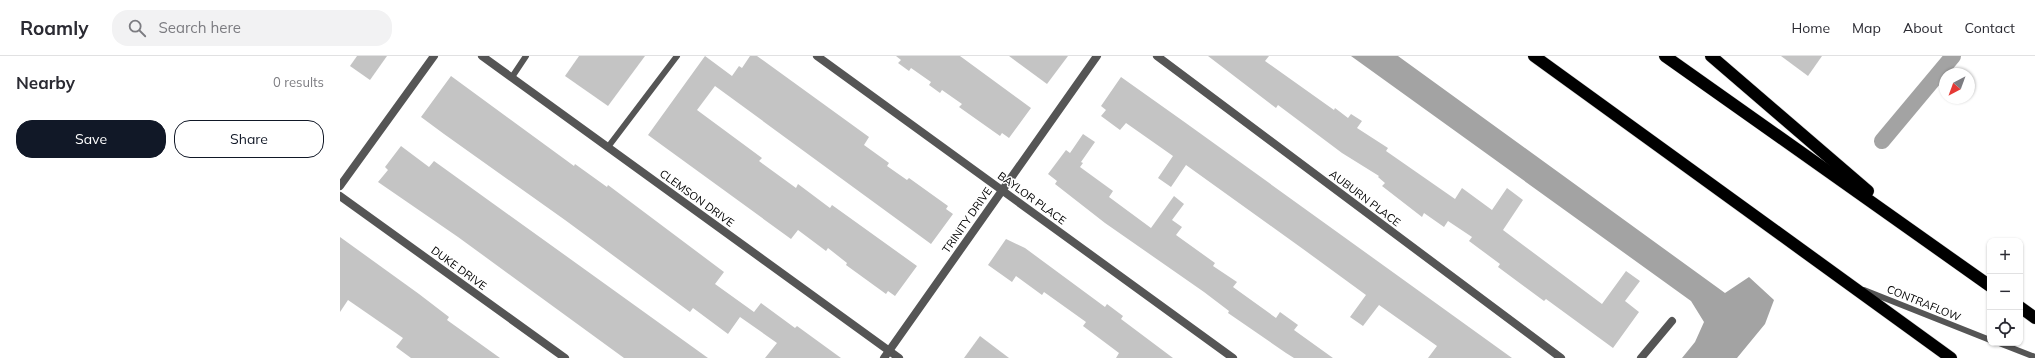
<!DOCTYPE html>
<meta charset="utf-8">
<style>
body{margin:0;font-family:Mulish,sans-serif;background:#f2f2f3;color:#2b2b33}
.controls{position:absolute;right:12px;bottom:12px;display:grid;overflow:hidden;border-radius:8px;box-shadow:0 1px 3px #0004}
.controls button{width:36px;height:36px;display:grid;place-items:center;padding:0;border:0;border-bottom:1px solid #e1e1e2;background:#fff;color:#2b2b33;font:20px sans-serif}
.compass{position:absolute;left:1599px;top:12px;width:36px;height:36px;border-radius:50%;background:#fff;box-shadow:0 1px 3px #0004;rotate:221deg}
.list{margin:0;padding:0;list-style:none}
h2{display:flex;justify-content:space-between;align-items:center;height:52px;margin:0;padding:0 16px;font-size:17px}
h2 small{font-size:13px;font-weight:400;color:#7c7c81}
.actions{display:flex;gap:8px;padding:12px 16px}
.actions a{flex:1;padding:9px 0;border:1px solid #111827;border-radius:16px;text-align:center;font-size:14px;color:#111827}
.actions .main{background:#111827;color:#fff}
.icon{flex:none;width:22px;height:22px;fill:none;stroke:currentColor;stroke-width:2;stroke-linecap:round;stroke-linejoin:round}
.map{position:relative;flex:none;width:1695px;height:302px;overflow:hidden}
header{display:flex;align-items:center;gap:24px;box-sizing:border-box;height:56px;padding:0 20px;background:#fff;border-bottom:1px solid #e1e1e2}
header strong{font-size:19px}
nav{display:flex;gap:22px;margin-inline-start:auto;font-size:14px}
.search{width:280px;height:36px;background:#f2f2f3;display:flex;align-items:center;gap:10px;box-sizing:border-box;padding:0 14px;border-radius:16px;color:#7c7c81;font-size:15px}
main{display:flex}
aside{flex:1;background:#fff}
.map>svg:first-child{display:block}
.water{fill:#a3a3a3}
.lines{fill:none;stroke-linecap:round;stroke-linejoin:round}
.canal{stroke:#a3a3a3;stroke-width:16}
.building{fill:#c4c4c4}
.highway-casing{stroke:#dbdbdb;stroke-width:13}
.lane{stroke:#555;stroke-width:6}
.street{stroke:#555;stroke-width:8}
.highway{stroke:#000;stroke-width:12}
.labels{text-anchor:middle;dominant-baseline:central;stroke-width:3;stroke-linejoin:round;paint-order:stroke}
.street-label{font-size:11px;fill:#000;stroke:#fff}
</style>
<header>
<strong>Roamly</strong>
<div class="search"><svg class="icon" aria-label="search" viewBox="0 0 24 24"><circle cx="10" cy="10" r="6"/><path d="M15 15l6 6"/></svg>Search here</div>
<nav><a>Home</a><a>Map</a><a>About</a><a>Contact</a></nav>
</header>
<main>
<aside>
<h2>Nearby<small>0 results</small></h2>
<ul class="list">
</ul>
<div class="actions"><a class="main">Save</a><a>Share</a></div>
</aside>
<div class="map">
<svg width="1695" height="302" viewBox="0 0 1695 302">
<rect width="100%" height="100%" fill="#fff"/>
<polygon class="water" points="1011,0 1058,0 1385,237 1409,221 1434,244 1425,268 1397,302 1342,302 1355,286 1364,266 1351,245"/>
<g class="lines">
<polyline class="canal" points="1542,85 1613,0"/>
</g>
<g class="building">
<polygon points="17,0 47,0 30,24 10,10"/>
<polygon points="239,0 305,0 268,50 225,20"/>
<polygon points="365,0 392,20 399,10 402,12 410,0 417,0 529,81 524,89 549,107 547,110 567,124 569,122 608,150 606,153 613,158 591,188 375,30 357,54 422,102 419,105 456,132 458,128 490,152 492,149 577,210 555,240 548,235 546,238 506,209 507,207 488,192 486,195 458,174 451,183 308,79"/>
<polygon points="556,0 620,0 691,52 669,82 662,77 660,80 619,51 622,48 602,34 600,37 589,29 591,26 571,12 569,15 558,7 561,4"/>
<polygon points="669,0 728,0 707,28"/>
<polygon points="868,0 929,0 925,5 994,54 995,52 1008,62 1011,58 1022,65 1017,72 1048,92 1046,95 1115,143 1122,132 1152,154 1167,132 1183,144 1163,174 1262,248 1286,215 1300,225 1285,245 1299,256 1273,292 1206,243 1204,245 1158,211 1160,208 1129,185 1132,181 1108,165 1104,171 1084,157 1082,161 1042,130 1045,127 1038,121 1039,120 1002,97 938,49 936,52"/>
<polygon points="1441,0 1482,0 1468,20"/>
<polygon points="111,20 234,110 235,108 267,131 268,129 384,216 375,228 414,256 421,247 455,272 457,270 501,302 425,302 437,287 400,261 388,278 353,252 350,256 225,164 104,78 81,61"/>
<polygon points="781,21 843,65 1172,302 1088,302 1097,290 1039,249 1023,270 1010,261 1026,239 963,193 846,109 831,131 818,122 833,100 786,67 780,74 761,60 766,54 761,50"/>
<polygon points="743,78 755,86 741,106 743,107 740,111 773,135 769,141 811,172 834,140 844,148 832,164 842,171 836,179 875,207 873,210 897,226 893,231 936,262 940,256 958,269 954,274 993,302 954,302 946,297 888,257 889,255 864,236 765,167 715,128 717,125 708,118 726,94 730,97"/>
<polygon points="61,90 89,111 94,105 368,302 284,302 118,181 38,126 48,114 45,111"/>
<polygon points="0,181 79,238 109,261 107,264 160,302 71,302 56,291 63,282 8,244 0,256"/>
<polygon points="666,183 685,192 765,251 767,248 783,260 781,263 833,302 776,302 779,297 743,270 746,266 704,236 702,239 676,220 672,226 648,209"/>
<polygon points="640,280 669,302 624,302"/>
</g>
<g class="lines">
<defs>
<g id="highway">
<polyline points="1194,0 1611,302"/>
<polyline points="1325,0 1650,230"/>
<polyline points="1371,0 1528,135"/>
<polyline points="1680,251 1695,262"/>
</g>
</defs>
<use href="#highway" class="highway-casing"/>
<g class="lane">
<polyline points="172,21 186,0"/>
<polyline points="268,91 337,0"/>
<polyline points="1524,234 1650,284"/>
<polyline points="1659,287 1695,301"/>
</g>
<g class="street">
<polyline points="142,0 559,302"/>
<polyline points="477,0 893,302"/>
<polyline points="817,0 1221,302"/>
<polyline points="0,130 94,0"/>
<polyline points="0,140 225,302"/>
<polyline points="544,302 757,0"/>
<polyline points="1301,302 1332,265"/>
</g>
<use href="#highway" class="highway"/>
</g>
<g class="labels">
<g class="street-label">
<text transform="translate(357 142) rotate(36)">CLEMSON DRIVE</text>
<text transform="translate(692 142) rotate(36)">BAYLOR PLACE</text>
<text transform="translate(1025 142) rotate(37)">AUBURN PLACE</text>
<text transform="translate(627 164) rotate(-55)">TRINITY DRIVE</text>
<text transform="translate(119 212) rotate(36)">DUKE DRIVE</text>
<text transform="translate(1584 247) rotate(22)">CONTRAFLOW</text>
</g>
</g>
</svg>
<div class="controls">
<button>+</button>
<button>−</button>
<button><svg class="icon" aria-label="locate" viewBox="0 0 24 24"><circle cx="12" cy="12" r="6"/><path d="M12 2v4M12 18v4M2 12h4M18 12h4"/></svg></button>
</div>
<svg class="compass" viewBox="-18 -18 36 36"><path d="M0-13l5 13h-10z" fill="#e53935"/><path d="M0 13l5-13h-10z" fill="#7c7c81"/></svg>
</div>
</main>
